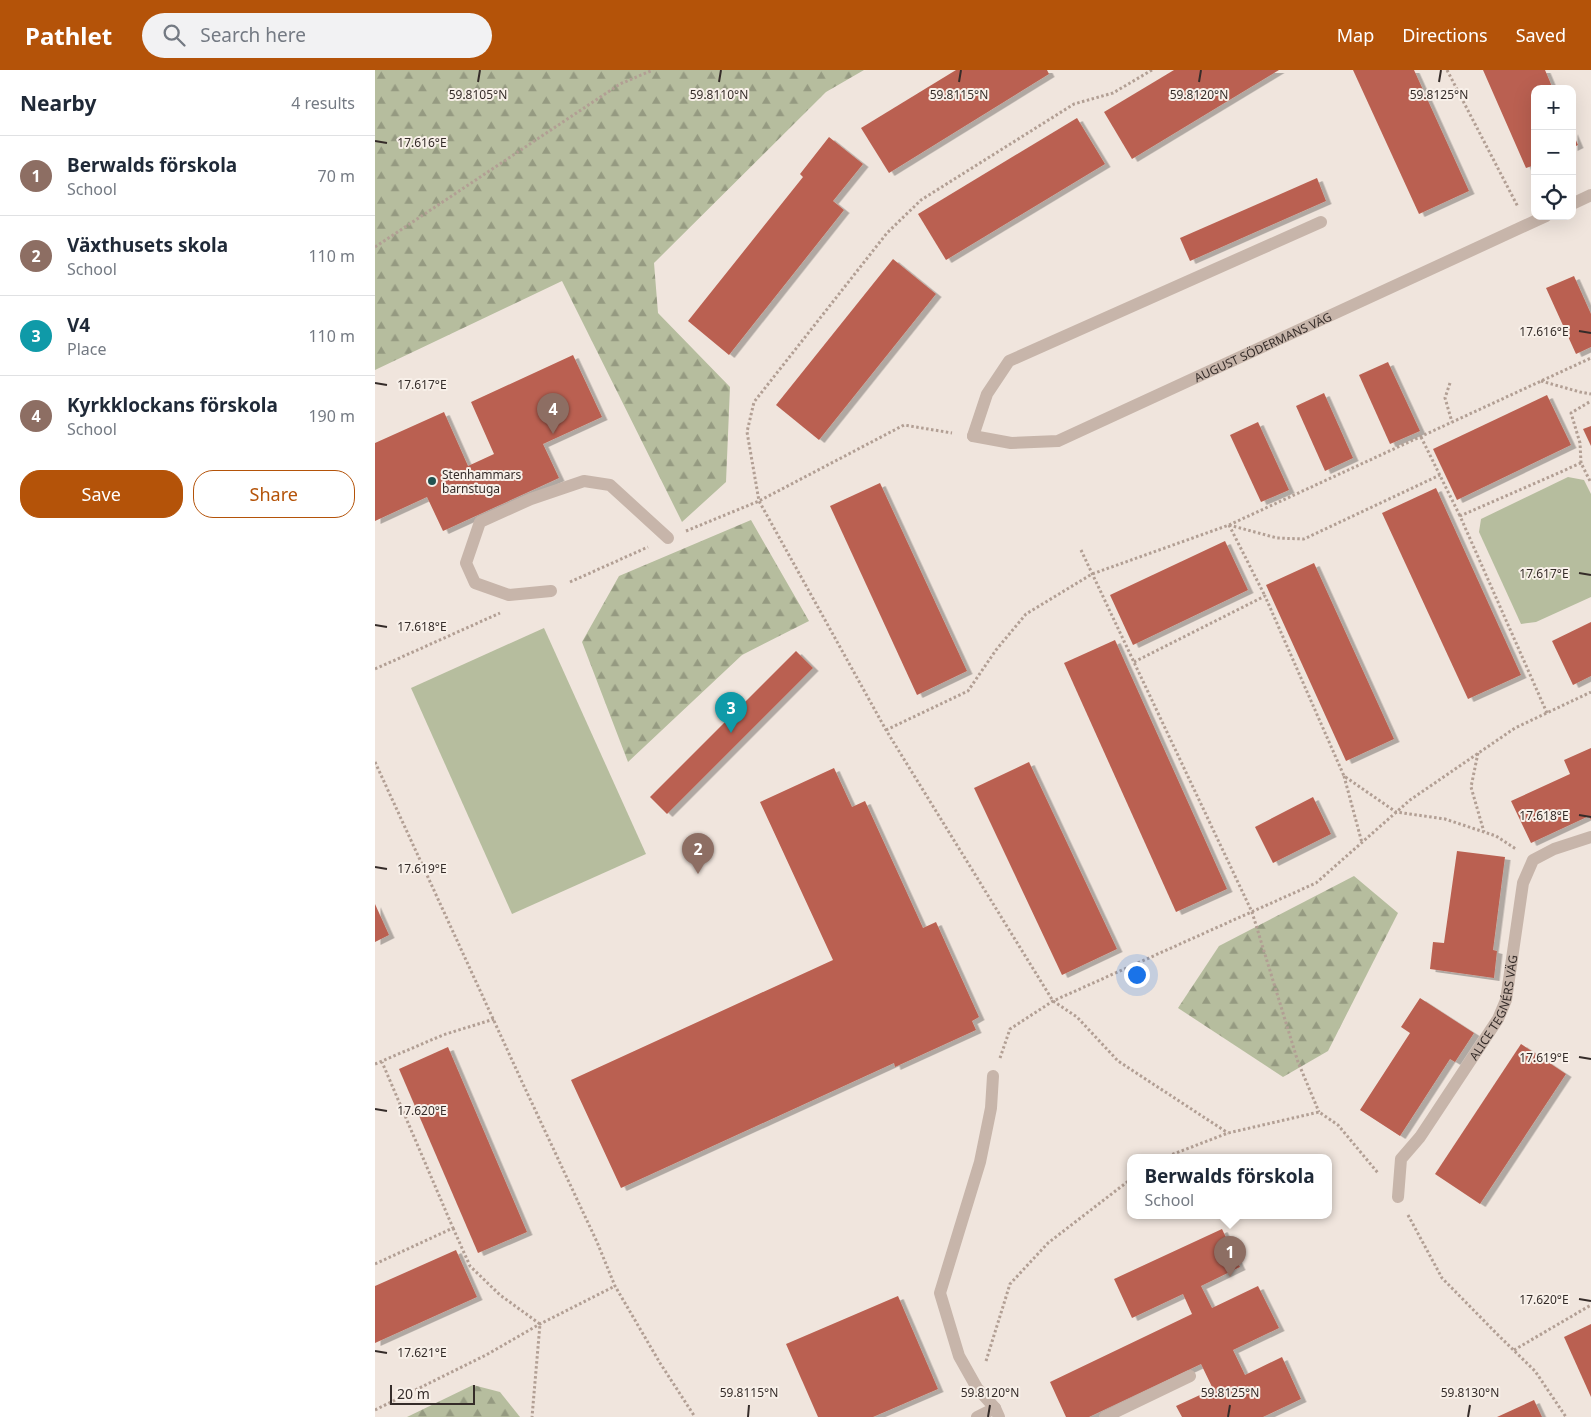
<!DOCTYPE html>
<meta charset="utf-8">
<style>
body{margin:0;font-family:"Noto Sans",sans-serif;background:#f2f2f3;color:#1f2937}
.controls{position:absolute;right:15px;top:15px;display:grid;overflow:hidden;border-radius:10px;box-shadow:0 5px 20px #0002}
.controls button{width:45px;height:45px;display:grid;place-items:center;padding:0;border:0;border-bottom:1px solid #e0e1e3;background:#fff;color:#1f2937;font:25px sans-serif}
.scale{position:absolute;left:15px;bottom:12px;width:85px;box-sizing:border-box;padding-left:5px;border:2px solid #352c29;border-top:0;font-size:14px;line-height:18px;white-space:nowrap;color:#352c29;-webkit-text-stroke:4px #f8f0e9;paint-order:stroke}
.you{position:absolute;left:761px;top:904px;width:18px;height:18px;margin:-12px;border:4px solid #fff;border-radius:50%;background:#1a73e8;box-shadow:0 0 0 8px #1a73e833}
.badge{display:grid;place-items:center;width:32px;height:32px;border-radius:50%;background:#b45309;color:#fff;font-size:16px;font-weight:700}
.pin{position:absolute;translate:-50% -41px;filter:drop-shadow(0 1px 2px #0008)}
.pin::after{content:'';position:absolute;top:26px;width:18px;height:15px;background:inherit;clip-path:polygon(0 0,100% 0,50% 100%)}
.popup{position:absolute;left:752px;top:1084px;width:205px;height:65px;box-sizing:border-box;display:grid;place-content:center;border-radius:10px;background:#fff;filter:drop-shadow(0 1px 4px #0005);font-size:16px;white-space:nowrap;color:#747a83}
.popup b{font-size:19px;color:#1f2937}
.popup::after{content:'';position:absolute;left:50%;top:100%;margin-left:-10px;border:10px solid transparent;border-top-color:#fff}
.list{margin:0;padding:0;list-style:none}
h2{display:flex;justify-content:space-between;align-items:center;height:65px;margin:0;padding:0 20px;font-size:21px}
h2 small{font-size:16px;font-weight:400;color:#747a83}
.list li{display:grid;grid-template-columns:32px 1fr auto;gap:15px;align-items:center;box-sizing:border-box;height:80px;padding:0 20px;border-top:1px solid #e0e1e3}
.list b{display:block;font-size:19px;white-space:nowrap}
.list p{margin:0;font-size:16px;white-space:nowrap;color:#747a83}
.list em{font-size:16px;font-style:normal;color:#747a83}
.actions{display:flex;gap:10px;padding:15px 20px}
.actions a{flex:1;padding:11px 0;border:1px solid #b45309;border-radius:20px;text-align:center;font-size:18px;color:#b45309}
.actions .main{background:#b45309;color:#fff}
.icon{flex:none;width:28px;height:28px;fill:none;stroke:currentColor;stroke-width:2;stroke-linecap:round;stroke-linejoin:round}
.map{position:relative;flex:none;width:1216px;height:1347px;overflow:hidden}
header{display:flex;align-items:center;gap:30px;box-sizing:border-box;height:70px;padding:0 25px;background:#b45309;color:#fff}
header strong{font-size:24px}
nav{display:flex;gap:28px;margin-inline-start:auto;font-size:18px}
.search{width:350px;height:45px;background:#f2f2f3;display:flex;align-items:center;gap:12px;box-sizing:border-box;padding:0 18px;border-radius:28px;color:#747a83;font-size:19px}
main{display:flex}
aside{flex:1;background:#fff}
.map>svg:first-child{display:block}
.forest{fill:url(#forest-firs)}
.green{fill:#b6bd9e}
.building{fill:#ba6151;filter:url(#shadow)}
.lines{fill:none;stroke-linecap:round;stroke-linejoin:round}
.path{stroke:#b29f94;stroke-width:3;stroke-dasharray:2.5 2.5;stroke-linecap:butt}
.lane{stroke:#c7b5aa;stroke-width:12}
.street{stroke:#c7b5aa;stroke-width:12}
.ticks{fill:none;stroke:#352c29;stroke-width:2}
.poi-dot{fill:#225251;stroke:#f8f0e9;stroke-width:2}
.labels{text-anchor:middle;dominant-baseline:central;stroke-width:4;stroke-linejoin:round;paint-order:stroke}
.street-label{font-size:12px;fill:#352c29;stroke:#f8f0e9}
.poi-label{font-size:12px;fill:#352c29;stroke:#f8f0e9;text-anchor:start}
.ticks-label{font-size:12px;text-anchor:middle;fill:#352c29;stroke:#f8f0e9;stroke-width:4;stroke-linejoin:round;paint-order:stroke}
</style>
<header>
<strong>Pathlet</strong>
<div class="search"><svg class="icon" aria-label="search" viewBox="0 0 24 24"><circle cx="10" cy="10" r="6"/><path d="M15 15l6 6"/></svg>Search here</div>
<nav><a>Map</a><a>Directions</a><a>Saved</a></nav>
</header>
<main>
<aside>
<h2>Nearby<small>4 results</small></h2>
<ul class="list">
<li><span class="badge" style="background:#8d6e63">1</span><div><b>Berwalds förskola</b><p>School</p></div><em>70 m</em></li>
<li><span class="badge" style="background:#8d6e63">2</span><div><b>Växthusets skola</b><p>School</p></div><em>110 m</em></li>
<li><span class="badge" style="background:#0f9aa8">3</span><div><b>V4</b><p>Place</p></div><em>110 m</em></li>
<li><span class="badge" style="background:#8d6e63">4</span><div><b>Kyrkklockans förskola</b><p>School</p></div><em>190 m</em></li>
</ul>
<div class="actions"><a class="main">Save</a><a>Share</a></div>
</aside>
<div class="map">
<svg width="1216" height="1347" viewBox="0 0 1216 1347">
<defs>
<pattern id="forest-firs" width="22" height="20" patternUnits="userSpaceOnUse" patternTransform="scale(1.25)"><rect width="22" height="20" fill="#b6bd9e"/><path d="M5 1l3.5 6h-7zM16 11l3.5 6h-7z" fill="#959a81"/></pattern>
<filter id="shadow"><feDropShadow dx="5.5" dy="3" stdDeviation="0" flood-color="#0004"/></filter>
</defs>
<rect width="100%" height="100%" fill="#f0e5dd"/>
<g class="forest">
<polygon points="0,0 489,0 451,22 279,193 283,243 355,317 351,412 307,452 187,211 0,300"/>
<polygon points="376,450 434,551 367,585 253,692 207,572 244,506"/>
<polygon points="979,806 1023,843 953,981 908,1007 803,938 844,876"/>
<polygon points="98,1315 125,1322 145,1347 32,1347"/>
</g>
<g class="green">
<polygon points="1193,407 1209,410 1216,424 1216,527 1161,552 1146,554 1104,462 1106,449"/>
<polygon points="169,558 271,784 137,844 36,618"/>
</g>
<g class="building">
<polygon points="581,0 672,0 674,4 514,103 486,58"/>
<polygon points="799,0 904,0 757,89 729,42"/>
<polygon points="978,0 1039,0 1094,121 1044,144"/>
<polygon points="1108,0 1170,0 1178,19 1160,19 1160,95 1151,98"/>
<polygon points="702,48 730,94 571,190 543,144"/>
<polygon points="1197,61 1203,75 1197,78"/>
<polygon points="454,67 488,94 458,131 469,140 354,285 313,251 428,107 425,104"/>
<polygon points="942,108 951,131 815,191 805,168"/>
<polygon points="518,189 561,224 444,370 401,335"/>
<polygon points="1199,206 1216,244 1216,277 1201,284 1171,218"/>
<polygon points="198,285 227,347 168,374 184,408 68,461 52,427 0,451 0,373 69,342 93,396 119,384 96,332"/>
<polygon points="1013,292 1045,361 1015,374 984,305"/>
<polygon points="949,323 978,388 950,401 921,336"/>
<polygon points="1172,325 1196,375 1082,430 1058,379"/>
<polygon points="883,352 914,420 886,432 855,365"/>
<polygon points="1216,356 1216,376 1208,359"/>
<polygon points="505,413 592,601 542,625 455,436"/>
<polygon points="1061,418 1146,605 1093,629 1007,443"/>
<polygon points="850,471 873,520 758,575 735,525"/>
<polygon points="939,493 1019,669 971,691 891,515"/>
<polygon points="1216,552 1216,606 1198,615 1177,571"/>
<polygon points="740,570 852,819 801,842 689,593"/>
<polygon points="421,581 438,598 292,744 275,727"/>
<polygon points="1216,678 1216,750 1214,746 1156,773 1136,731 1195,704 1189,690"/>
<polygon points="654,692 742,879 687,905 599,718"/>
<polygon points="459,698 477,737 490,731 548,858 561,852 604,947 597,951 601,960 520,997 519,993 246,1118 196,1010 458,890 385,732"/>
<polygon points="938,727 956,764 898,793 880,757"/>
<polygon points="1082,781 1130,787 1118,880 1122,881 1119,908 1055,899 1058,872 1069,873"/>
<polygon points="0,834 14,865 0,872"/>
<polygon points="1045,928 1099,963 1080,992 1075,989 1025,1066 985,1040 1035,963 1026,957"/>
<polygon points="1146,974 1191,1004 1105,1134 1060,1104"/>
<polygon points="73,977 152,1162 103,1183 24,999"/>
<polygon points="847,1159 865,1197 826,1216 837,1238 883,1216 904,1258 858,1280 870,1305 907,1287 926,1329 888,1347 807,1347 801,1336 838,1319 826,1294 714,1347 691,1347 675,1312 817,1244 808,1224 757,1248 739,1209"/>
<polygon points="81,1180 102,1227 0,1273 0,1216"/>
<polygon points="523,1226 563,1319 498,1347 443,1347 411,1274"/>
<polygon points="1216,1254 1216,1327 1189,1267"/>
<polygon points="1159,1330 1167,1347 1122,1347"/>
</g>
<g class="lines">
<g class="path">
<polyline points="777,0 738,23 699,34 546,130 512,163 379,332 372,362 384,431 511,660 678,931 702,947 743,991 853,1063"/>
<polyline points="1072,0 1143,137"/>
<polyline points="0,177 245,14 278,0"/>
<polyline points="1166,311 1205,322 1216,324"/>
<polyline points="1075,313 1070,328 1077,352"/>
<polyline points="1046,367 1085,446"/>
<polyline points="1206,393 1205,373 1196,343 1216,331"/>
<polyline points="854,455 902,468 929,469 1065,405"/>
<polyline points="854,455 890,526"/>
<polyline points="311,461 384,431 529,355 577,363"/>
<polyline points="706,480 877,842 923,992 944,1042"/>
<polyline points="195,512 273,477"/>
<polyline points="759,592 890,526 969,706 1021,742 1070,749 1121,766 1141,779"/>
<polyline points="0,599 125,543"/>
<polyline points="1172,643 1085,446 1206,393 1216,413"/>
<polyline points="511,660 593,621 621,580 651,544 717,504 854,455 1216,288"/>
<polyline points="1103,683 1096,717 1109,762"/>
<polyline points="0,692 148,1014 222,1172 240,1216 285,1293 320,1347"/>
<polyline points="969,706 987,773"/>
<polyline points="625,988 635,959 678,931 941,813 1035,730 1140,658 1216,622"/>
<polyline points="0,994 68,965 119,949"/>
<polyline points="788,1088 853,1063 944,1042 963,1055 1003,1103"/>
<polyline points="1033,1145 1067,1208 1124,1266 1160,1301 1191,1347"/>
<polyline points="78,1158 95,1196 125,1225 165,1254 157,1347"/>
<polyline points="0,1194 78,1158 7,992"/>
<polyline points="1139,1280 1216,1235"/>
<polyline points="611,1291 635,1214 673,1173 756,1109"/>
<polyline points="0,1340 111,1285 165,1254 240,1216"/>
</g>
<g class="lane">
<polyline points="598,366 612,324 634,291 946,152"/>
<polyline points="176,521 134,525 100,513 91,493 105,452 156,429 209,411 235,415 293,468"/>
<polyline points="618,1006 616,1038 605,1092 565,1223 584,1286 602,1318 620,1338"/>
<path id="s1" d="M 1023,1127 L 1026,1089 L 1045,1067 L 1123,949 L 1131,930 L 1148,813 L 1158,790 L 1179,779 L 1216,767"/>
<polyline points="730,1347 815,1306"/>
</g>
<g class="street">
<polyline points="1197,134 1216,125"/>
<path id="s2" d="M 598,366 L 636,373 L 683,371 L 1171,146"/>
<polyline points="602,1347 620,1338 624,1347"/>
</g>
</g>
<path class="ticks" d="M 103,12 L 105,0M 344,12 L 346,0M 584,12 L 586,0M 824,12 L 826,0M 1064,12 L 1066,0M 0,71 L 12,73M 1204,261 L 1216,263M 0,313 L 12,315M 1204,503 L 1216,505M 0,555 L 12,557M 1204,745 L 1216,747M 0,797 L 12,799M 1204,987 L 1216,989M 0,1039 L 12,1041M 1204,1229 L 1216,1231M 0,1281 L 12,1283M 373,1347 L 374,1335M 613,1347 L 615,1335M 853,1347 L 855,1335M 1093,1347 L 1095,1335"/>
<circle class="poi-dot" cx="57" cy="411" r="5"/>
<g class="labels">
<g class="street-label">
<text stroke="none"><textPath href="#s2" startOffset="311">AUGUST SÖDERMANS VÄG</textPath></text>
<text stroke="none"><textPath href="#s1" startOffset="218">ALICE TEGNÉRS VÄG</textPath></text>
</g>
<g class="poi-label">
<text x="67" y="404">Stenhammars<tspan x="67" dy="14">barnstuga</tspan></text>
</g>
</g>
<g class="ticks-label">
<text x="344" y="29">59.8110°N</text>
<text x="584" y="29">59.8115°N</text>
<text x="824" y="29">59.8120°N</text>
<text x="1064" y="29">59.8125°N</text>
<text x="103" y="29">59.8105°N</text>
<text x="47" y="77">17.616°E</text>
<text x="1169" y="266">17.616°E</text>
<text x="47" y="319">17.617°E</text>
<text x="1169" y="508">17.617°E</text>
<text x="47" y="561">17.618°E</text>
<text x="1169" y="750">17.618°E</text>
<text x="47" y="803">17.619°E</text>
<text x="1169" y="992">17.619°E</text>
<text x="47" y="1045">17.620°E</text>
<text x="1169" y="1234">17.620°E</text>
<text x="47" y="1287">17.621°E</text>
<text x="374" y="1327">59.8115°N</text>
<text x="615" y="1327">59.8120°N</text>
<text x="855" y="1327">59.8125°N</text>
<text x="1095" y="1327">59.8130°N</text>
</g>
</svg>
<div class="controls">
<button>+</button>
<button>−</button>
<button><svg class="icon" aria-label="locate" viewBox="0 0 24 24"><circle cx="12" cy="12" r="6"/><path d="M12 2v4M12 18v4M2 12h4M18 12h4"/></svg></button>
</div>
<div class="scale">20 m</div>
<div class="you"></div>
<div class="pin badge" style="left:855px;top:1207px;background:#8d6e63">1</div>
<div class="popup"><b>Berwalds förskola</b>School</div>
<div class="pin badge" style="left:323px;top:804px;background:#8d6e63">2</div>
<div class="pin badge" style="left:356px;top:663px;background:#0f9aa8">3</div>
<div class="pin badge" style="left:178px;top:364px;background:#8d6e63">4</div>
</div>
</main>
